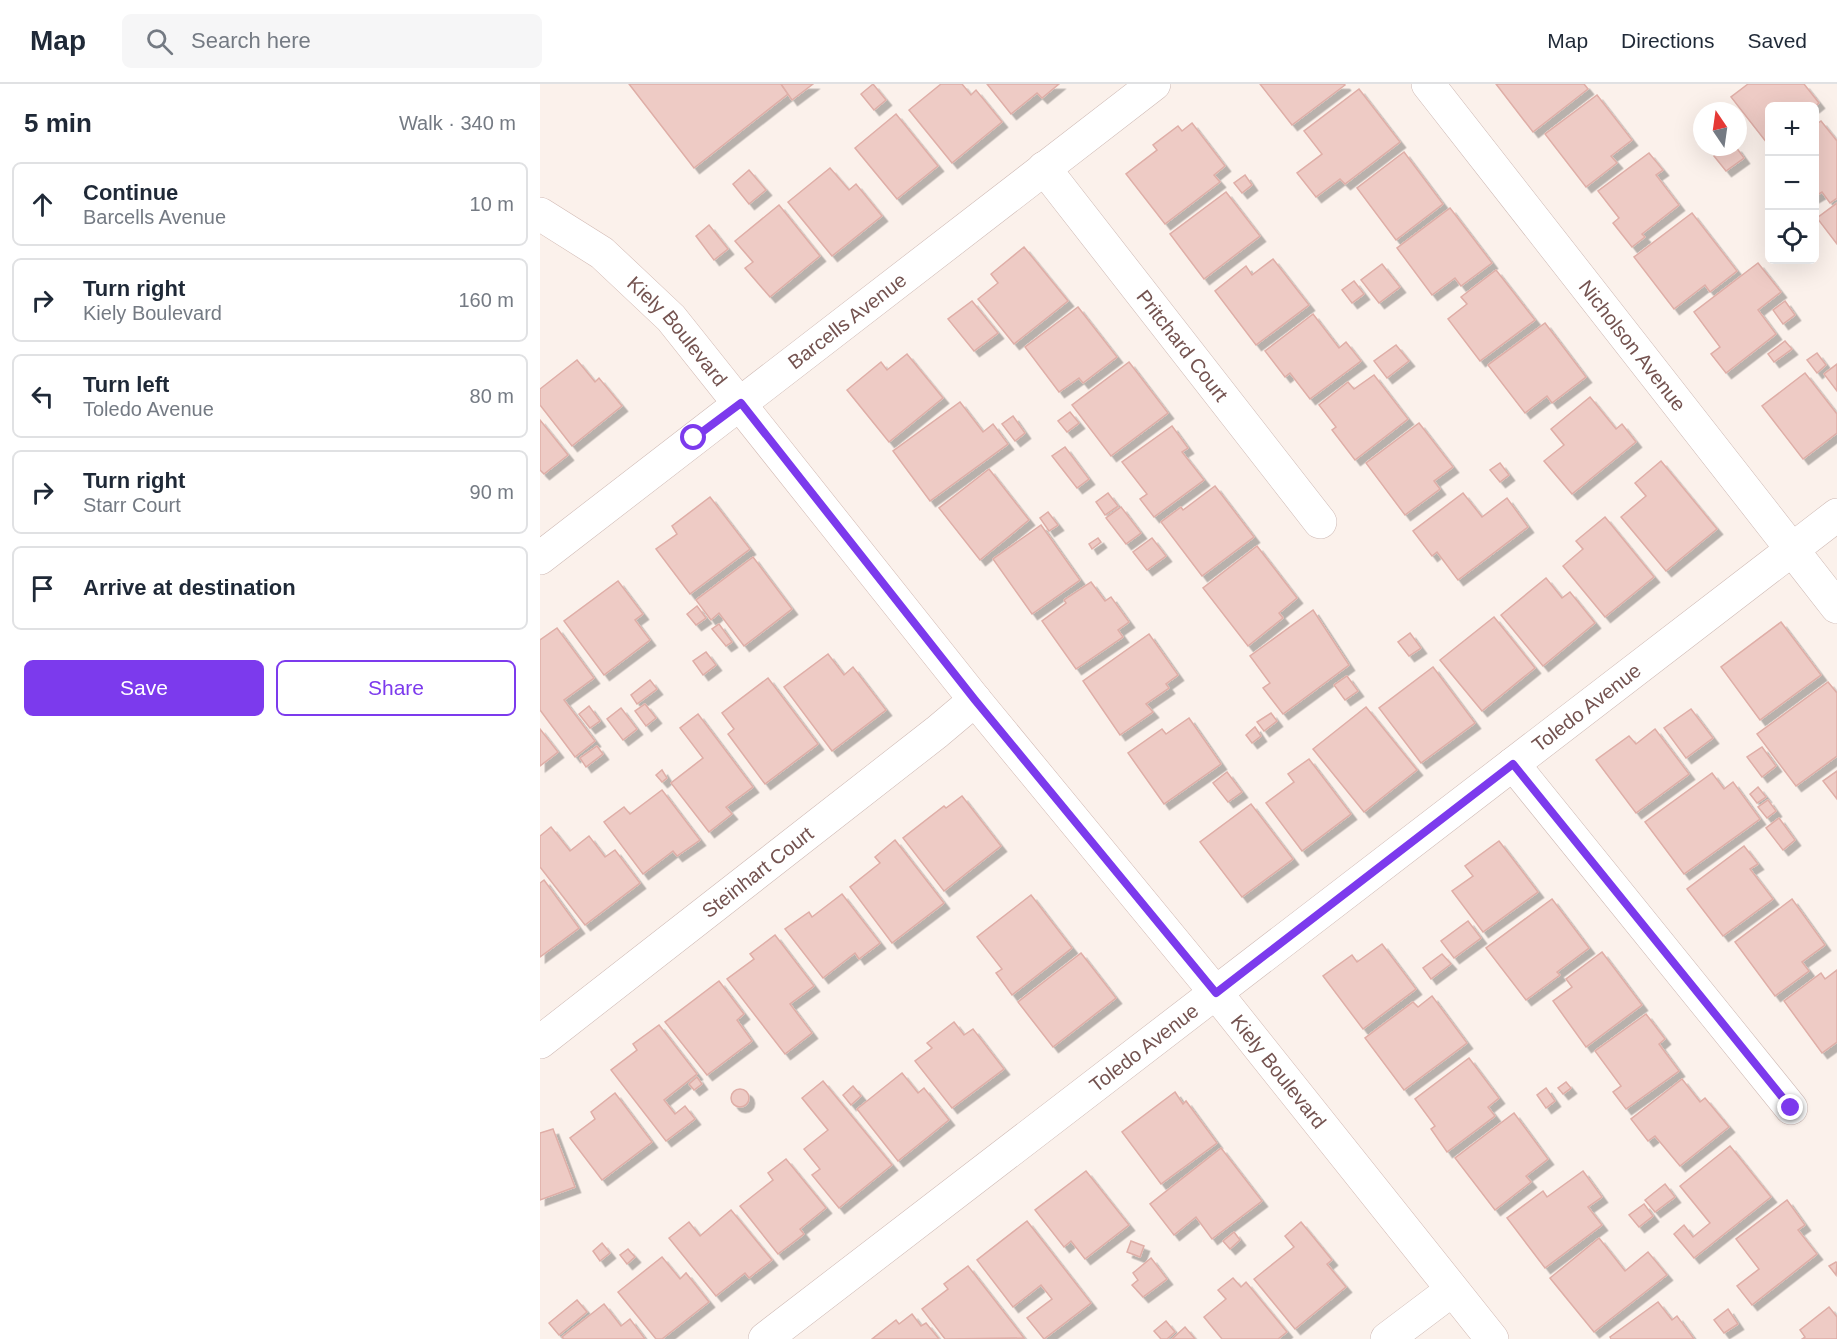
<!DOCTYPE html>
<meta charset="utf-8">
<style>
body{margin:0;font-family:Helvetica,sans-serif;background:#f6f6f7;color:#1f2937}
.controls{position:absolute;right:18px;top:18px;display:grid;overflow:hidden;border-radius:9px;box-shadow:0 6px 24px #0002}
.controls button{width:54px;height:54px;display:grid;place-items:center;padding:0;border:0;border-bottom:2px solid #e0e1e3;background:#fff;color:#1f2937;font:30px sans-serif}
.compass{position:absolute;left:1153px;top:18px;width:54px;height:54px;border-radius:50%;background:#fff;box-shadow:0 6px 24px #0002;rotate:347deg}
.stop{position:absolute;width:18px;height:18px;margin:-14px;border:4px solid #7c3aed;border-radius:50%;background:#fff}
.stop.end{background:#7c3aed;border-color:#fff;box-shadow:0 2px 6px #0008}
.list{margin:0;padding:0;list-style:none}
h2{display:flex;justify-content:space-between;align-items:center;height:78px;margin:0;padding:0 24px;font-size:26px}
h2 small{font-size:20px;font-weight:400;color:#747a83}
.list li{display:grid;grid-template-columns:39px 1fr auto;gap:18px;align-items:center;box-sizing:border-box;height:84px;margin:0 12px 12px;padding:0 12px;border:2px solid #e0e1e3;border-radius:9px}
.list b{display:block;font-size:22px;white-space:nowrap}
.list p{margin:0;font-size:20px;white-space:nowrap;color:#747a83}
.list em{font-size:20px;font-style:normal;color:#747a83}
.actions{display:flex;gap:12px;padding:18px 24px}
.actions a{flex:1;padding:14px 0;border:2px solid #7c3aed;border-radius:9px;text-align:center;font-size:21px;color:#7c3aed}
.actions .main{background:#7c3aed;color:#fff}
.icon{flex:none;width:33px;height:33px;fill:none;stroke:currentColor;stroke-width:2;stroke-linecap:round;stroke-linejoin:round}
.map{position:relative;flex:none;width:1297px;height:1255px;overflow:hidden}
header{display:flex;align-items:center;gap:36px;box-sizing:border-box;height:84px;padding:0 30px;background:#fff;border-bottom:2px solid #e0e1e3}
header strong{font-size:28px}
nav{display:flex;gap:33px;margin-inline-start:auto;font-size:21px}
.search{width:420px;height:54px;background:#f6f6f7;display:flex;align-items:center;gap:15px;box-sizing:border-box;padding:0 21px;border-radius:9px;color:#747a83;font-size:22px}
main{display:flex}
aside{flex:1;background:#fff}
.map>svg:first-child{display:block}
.building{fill:#eecbc5;stroke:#dfaea7;stroke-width:1.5;filter:url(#shadow)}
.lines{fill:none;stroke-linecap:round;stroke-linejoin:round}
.street-casing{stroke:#ceb9b4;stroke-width:34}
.secondary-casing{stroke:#d1b8b2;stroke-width:34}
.street{stroke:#fff;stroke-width:33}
.secondary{stroke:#fff;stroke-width:33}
.route{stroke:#7c3aed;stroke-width:8}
.labels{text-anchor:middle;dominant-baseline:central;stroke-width:4.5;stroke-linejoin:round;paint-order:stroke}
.street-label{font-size:20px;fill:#745350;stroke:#fef6f2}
</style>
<header>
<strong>Map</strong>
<div class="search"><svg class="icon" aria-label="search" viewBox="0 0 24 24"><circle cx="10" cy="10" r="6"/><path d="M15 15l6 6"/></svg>Search here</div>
<nav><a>Map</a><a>Directions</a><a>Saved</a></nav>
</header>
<main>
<aside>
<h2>5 min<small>Walk · 340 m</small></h2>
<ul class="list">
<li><svg class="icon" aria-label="ahead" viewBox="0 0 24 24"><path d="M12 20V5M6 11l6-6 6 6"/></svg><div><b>Continue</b><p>Barcells Avenue</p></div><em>10 m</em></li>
<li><svg class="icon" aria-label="right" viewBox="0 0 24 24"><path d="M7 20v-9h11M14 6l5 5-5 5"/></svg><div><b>Turn right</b><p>Kiely Boulevard</p></div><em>160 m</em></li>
<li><svg class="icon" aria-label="left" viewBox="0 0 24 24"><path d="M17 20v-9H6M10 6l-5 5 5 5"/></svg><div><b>Turn left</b><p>Toledo Avenue</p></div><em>80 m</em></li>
<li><svg class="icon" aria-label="right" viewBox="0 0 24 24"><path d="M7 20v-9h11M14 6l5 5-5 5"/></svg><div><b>Turn right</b><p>Starr Court</p></div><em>90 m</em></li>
<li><svg class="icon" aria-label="arrive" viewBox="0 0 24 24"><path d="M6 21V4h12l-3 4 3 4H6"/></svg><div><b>Arrive at destination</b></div></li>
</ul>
<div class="actions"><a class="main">Save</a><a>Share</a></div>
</aside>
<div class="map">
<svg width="1297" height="1255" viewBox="0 0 1297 1255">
<defs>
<filter id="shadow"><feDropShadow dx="5.5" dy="5.5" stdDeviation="0" flood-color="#0004"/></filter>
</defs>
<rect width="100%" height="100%" fill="#fbf1eb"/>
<g class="building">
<polygon points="89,0 241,0 248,10 154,84"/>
<polygon points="241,0 273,0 252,16"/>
<polygon points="333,0 346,16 334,26 321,10"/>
<polygon points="401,0 422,0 431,11 436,6 462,38 412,79 369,26"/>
<polygon points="447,0 519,0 502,14 497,9 471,30"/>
<polygon points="720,0 804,0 805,1 752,41"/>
<polygon points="956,0 1044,0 1048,5 993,48"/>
<polygon points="1208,0 1264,0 1279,19 1274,23 1230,22 1230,57 1227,59 1191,13"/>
<polygon points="819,5 860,58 805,100 800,95 776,113 757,89 782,70 764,47"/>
<polygon points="1057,11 1092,56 1071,72 1077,79 1046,103 1005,50"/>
<polygon points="356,30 398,82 357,115 315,64"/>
<polygon points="1281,37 1297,57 1297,114 1290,119 1282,108 1274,113 1274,42"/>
<polygon points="652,39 685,82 674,91 680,98 625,140 586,90 617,66 613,61 638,42 642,47"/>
<polygon points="1185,63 1196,63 1204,74 1186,87 1174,72"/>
<polygon points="864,68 903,120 856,156 817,104"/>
<polygon points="1109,69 1123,86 1116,91 1139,121 1102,150 1105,153 1092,163 1073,139 1079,134 1058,107"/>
<polygon points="290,84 309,106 316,100 342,132 292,172 248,118"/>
<polygon points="209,86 226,106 209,120 193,100"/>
<polygon points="705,91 712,101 702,109 694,99"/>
<polygon points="686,108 720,152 664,195 630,150"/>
<polygon points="1297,119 1297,160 1277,134"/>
<polygon points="239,121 280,172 230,213 205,184 213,178 195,157"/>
<polygon points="910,124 952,179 921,202 915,194 892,211 857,164"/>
<polygon points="1152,129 1197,187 1170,208 1165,201 1134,225 1094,173"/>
<polygon points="169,141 188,165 174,176 156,152"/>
<polygon points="484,163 528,217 474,260 438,215 458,199 451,190"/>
<polygon points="733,175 769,221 716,261 675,207 706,182 712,191"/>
<polygon points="1218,179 1241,208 1218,226 1236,250 1186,289 1171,270 1180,263 1154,228"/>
<polygon points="842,180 860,203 839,219 821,196"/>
<polygon points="956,186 995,236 940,277 908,235 927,220 921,213"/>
<polygon points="814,197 824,210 812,219 802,206"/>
<polygon points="432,217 458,249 434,267 408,235"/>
<polygon points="1245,217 1255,231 1243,240 1233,226"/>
<polygon points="538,223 577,273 543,299 539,294 519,308 485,263"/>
<polygon points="773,230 799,264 806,258 821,277 770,315 750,289 745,293 725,267"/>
<polygon points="1005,239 1046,293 1012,319 1007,312 985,329 948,281"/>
<polygon points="1245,257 1252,265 1234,278 1228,270"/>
<polygon points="856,261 869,277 847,294 834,277"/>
<polygon points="1277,269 1286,281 1277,289 1267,276"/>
<polygon points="367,270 403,314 349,358 307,306 341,278 347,286"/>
<polygon points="37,276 55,298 59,294 82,322 32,362 0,321 0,305"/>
<polygon points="589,278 628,329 571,372 532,321"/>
<polygon points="1297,280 1297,307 1284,290"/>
<polygon points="1265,289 1297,330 1297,349 1263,375 1222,322"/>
<polygon points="834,291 868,335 815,376 792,346 796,343 779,321 808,298 814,305"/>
<polygon points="1050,313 1076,345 1082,340 1096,358 1032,410 1004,377 1024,361 1011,345"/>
<polygon points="420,318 443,348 453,340 468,360 390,417 353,367"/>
<polygon points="530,328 539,339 527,348 518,337"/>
<polygon points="473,332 485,349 475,357 462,340"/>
<polygon points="0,336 28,371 4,390 0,386"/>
<polygon points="879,339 913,383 894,397 900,405 865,431 826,379"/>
<polygon points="632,342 648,364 642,368 664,396 614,433 600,415 607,410 582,378"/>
<polygon points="525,363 549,395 537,404 512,372"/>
<polygon points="1121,377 1177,445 1126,487 1081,433 1106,412 1095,399"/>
<polygon points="960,379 969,391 960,398 950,386"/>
<polygon points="449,385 489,436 440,476 399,424"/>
<polygon points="675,402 714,453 662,492 621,438 641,423 643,426"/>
<polygon points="568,409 578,422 565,431 556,418"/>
<polygon points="923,409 942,433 967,414 988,443 918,496 897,468 892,472 873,447"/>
<polygon points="170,413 210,465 150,510 116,465 137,450 132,442"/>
<polygon points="581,423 601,449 586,460 566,434"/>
<polygon points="508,428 518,441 509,447 500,434"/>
<polygon points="1065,433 1114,493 1065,533 1023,482 1043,465 1036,457"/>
<polygon points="501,441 540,496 492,530 453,475"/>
<polygon points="558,454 561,458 552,465 549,460"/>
<polygon points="612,454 626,472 607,486 593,468"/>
<polygon points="717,462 757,514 739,529 743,534 708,562 663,504"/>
<polygon points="213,473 252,525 204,562 179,529 171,536 156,516"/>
<polygon points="1006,494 1022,514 1030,508 1055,539 1003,582 961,531"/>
<polygon points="78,497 103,530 95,536 110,556 64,591 24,537"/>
<polygon points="551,498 565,517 571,513 589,538 578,546 583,553 536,585 502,537 526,519 524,516"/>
<polygon points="157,522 166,534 156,541 147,530"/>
<polygon points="773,526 809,581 743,630 723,604 730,599 710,572"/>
<polygon points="954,533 995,584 942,627 900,576"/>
<polygon points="1241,538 1281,591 1220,636 1181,583"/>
<polygon points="179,540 192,558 186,562 172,545"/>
<polygon points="17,544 54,594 24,616 55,657 35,673 0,626 0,556"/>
<polygon points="870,549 881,564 869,572 858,558"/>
<polygon points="609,550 638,591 626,600 629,604 606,620 613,628 580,651 543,597"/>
<polygon points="166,568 176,581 163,591 153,577"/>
<polygon points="288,570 304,591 313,583 346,626 292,667 244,603"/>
<polygon points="893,583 935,639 881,679 839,624"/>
<polygon points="807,592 818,607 805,616 794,601"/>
<polygon points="228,594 278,660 225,700 188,650 194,645 182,629"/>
<polygon points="110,596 117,605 97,620 91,611"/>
<polygon points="1288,598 1297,609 1297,672 1256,702 1217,650"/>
<polygon points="105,620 116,634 106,642 95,627"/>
<polygon points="49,622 60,637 50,644 39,630"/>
<polygon points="826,623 877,686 824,728 773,665"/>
<polygon points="81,624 97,645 83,656 67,635"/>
<polygon points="1151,625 1173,654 1146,674 1124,644"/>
<polygon points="731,629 737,637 724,647 717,638"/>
<polygon points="158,630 213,703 186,723 192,730 169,748 131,699 163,674 140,644"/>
<polygon points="649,634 681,680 624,720 588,669 622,645 626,650"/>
<polygon points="715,643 721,652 712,659 706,651"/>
<polygon points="0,645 18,668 0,682"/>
<polygon points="1115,645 1149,690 1096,729 1056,676 1089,652 1096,660"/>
<polygon points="57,662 63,670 46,683 40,674"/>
<polygon points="1222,663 1236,682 1222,693 1207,673"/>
<polygon points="769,675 811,730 762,767 726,719 754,698 748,690"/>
<polygon points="122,686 127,694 122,698 116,691"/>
<polygon points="1297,687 1297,715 1283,697"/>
<polygon points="687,688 702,708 688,718 673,699"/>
<polygon points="1172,689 1184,705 1193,698 1220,735 1144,790 1105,738"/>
<polygon points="1218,703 1226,713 1217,719 1210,710"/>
<polygon points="122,706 160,756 137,772 133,767 103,790 64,738 84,723 90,730"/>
<polygon points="422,712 461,762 404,807 363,754 404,722 406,724"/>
<polygon points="1228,716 1236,727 1227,734 1218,723"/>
<polygon points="711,720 753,775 702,813 660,758"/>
<polygon points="1239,734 1255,756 1243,766 1226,744"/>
<polygon points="11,743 30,767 49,752 65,773 75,766 100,799 45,841 0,783 0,752"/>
<polygon points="355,756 404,819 352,859 310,803 340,779 335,773"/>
<polygon points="959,757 998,808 943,848 912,807 933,792 925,782"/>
<polygon points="1204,762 1218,780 1210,785 1233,815 1183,852 1147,805"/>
<polygon points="4,796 39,844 0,873 0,799"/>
<polygon points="302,810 340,859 319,875 315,869 283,894 245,845 269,828 272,833"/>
<polygon points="491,811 532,864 472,911 456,889 462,885 437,853"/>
<polygon points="1012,815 1049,864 1017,888 1020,891 986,916 946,864"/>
<polygon points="1252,815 1285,861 1262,878 1269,887 1235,912 1195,858"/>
<polygon points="928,837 941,854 914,874 901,857"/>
<polygon points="235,851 274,902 250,920 272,949 245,970 187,895 214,875 210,870"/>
<polygon points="842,860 876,905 823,945 783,892 812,871 817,878"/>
<polygon points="1062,868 1102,921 1046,963 1013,917 1032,903 1026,895"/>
<polygon points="541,869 576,914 513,963 478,918"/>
<polygon points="902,870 911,880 891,895 883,884"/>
<polygon points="1297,886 1297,958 1282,969 1244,917 1281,889 1285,895"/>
<polygon points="179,897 204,930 197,936 212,957 167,991 125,938"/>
<polygon points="892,912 927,959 864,1006 825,954 873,918 878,923"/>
<polygon points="1106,930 1125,955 1119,960 1139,987 1086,1025 1073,1008 1081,1002 1055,967"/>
<polygon points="414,938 424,951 433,945 464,985 412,1024 375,977 392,964 387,959"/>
<polygon points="119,941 157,990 124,1016 135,1030 145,1022 155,1035 126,1057 71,986 97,966 93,960"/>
<polygon points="929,974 959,1014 948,1023 955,1032 907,1068 891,1045 895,1042 875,1015"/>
<polygon points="362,989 378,1009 384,1004 409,1036 358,1077 317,1025"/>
<polygon points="157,993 162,1000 154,1006 149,1000"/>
<polygon points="1142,995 1160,1018 1165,1014 1189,1043 1140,1082 1115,1052 1108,1057 1091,1035"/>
<polygon points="283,997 352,1081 299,1124 272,1091 280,1085 264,1065 288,1046 262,1014"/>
<polygon points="1026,998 1031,1004 1023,1010 1018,1004"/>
<polygon points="313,1002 321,1012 311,1021 303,1011"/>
<polygon points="1006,1004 1015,1017 1006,1024 997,1011"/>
<circle cx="200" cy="1014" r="9"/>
<polygon points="635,1008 643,1020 646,1017 677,1059 621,1100 582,1048"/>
<polygon points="75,1009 112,1058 62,1096 30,1054 55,1035 51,1028"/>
<polygon points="974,1029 1008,1075 986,1092 991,1098 955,1126 915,1074"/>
<polygon points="13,1045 35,1103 0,1116 0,1049"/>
<polygon points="1190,1062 1231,1113 1154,1174 1134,1150 1144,1141 1153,1153 1170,1139 1140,1102"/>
<polygon points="681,1064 722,1117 672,1155 656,1133 634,1151 610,1120"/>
<polygon points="246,1075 286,1124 260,1145 264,1150 238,1170 200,1122 233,1096 228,1089"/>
<polygon points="546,1087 589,1141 545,1175 531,1157 524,1163 495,1126"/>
<polygon points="1043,1087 1062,1113 1048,1123 1062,1141 1005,1184 967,1134 1003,1107 1007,1113"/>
<polygon points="1125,1100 1135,1113 1115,1128 1105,1116"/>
<polygon points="1247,1116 1265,1141 1258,1146 1277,1170 1212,1221 1197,1202 1219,1185 1196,1155"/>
<polygon points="1104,1120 1113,1132 1099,1143 1089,1131"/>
<polygon points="191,1126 232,1176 209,1194 205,1189 176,1212 129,1154 149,1138 160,1152"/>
<polygon points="487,1137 551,1219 504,1255 487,1234 512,1215 501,1201 473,1223 437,1176"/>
<polygon points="761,1138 792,1176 787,1180 806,1203 755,1245 714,1195 754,1163 745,1152"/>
<polygon points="694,1148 700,1156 690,1165 683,1157"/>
<polygon points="1059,1154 1085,1187 1108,1168 1127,1191 1054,1248 1010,1194"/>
<polygon points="591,1157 604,1162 600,1173 587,1168"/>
<polygon points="62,1159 70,1169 60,1177 53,1167"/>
<polygon points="88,1165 95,1173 87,1180 80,1171"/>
<polygon points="122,1173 140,1195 146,1189 169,1218 122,1255 116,1255 78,1208"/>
<polygon points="611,1174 627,1195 603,1213 592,1201 598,1196 593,1189"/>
<polygon points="1296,1178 1297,1179 1296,1191 1289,1182"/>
<polygon points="428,1182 484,1254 405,1255 382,1225 408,1205 404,1200"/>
<polygon points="693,1194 701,1203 706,1198 747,1248 738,1255 682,1255 664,1233 686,1215 678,1206"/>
<polygon points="37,1216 47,1228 19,1251 9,1239"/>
<polygon points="1118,1218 1132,1236 1137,1232 1154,1255 1071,1255 1070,1253"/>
<polygon points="64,1220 81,1242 90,1235 105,1255 24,1255 22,1253"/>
<polygon points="1289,1223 1297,1233 1297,1255 1262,1255 1265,1253 1260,1246"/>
<polygon points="1188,1225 1198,1240 1184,1249 1174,1236"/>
<polygon points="372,1230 381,1242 386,1239 399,1255 332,1255 356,1236 359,1240"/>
<polygon points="626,1237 635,1248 627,1255 621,1255 614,1247"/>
<polygon points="645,1243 655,1255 632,1255"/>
</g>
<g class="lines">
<defs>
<g id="street">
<path id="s1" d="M 888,0 L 1297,523"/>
<path id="s2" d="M 504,84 L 780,438"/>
<path id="s3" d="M 0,474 L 614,0"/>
<polyline points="973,680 1251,1024"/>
<path id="s4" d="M 0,958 L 397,648 L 435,616"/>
<path id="s5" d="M 225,1255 L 1297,431"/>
<polyline points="847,1255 912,1206"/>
</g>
<g id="secondary">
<path id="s6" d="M 0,130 L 62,169 L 131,234 L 435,616 L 676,909 L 952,1255"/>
</g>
</defs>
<use href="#street" class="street-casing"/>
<use href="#secondary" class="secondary-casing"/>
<use href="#street" class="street"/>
<use href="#secondary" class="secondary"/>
</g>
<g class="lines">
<polyline class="route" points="154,354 201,319 435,616 676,909 973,680 1251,1024"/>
</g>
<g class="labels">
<g class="street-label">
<text stroke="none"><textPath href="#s3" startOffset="388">Barcells Avenue</textPath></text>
<text stroke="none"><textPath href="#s6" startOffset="182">Kiely Boulevard</textPath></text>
<text stroke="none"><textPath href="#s2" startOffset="225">Pritchard Court</textPath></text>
<text stroke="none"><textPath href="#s1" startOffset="332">Nicholson Avenue</textPath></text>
<text stroke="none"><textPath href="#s5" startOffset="1036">Toledo Avenue</textPath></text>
<text stroke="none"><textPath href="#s4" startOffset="276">Steinhart Court</textPath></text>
<text stroke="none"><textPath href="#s5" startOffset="478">Toledo Avenue</textPath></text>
<text stroke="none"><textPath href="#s6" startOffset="1136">Kiely Boulevard</textPath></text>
</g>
</g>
</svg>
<div class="controls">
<button>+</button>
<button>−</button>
<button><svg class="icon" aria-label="locate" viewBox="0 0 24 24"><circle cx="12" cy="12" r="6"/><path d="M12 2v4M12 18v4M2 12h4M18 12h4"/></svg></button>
</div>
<svg class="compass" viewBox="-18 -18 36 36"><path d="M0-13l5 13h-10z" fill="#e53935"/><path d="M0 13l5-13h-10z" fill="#747a83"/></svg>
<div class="stop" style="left:154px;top:354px"></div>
<div class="stop end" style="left:1251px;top:1024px"></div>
</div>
</main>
